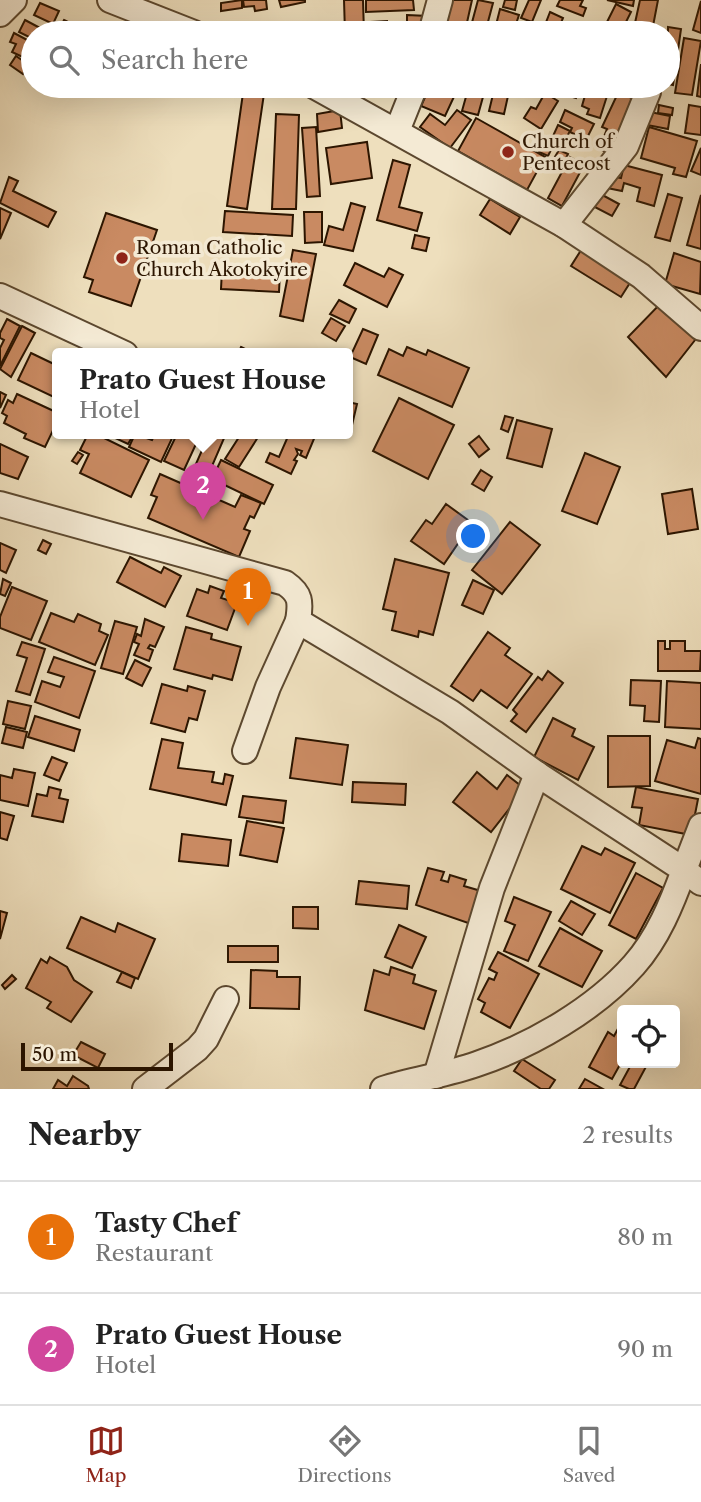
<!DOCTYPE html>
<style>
body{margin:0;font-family:"Libre Caslon Text",serif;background:#f6f6f6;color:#222}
.controls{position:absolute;right:21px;bottom:21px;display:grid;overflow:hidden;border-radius:7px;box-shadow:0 7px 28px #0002}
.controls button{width:63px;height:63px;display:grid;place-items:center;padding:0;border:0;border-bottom:2px solid #e0e0e0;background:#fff;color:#222;font:35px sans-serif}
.scale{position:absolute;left:21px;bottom:18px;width:152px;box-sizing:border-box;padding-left:7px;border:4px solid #2c1500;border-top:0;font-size:19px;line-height:24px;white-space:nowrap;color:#2c1500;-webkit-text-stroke:5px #f4ead4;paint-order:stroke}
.you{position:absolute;left:474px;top:537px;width:24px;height:24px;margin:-18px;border:5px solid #fff;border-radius:50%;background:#1a73e8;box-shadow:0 0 0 10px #1a73e833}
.badge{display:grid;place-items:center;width:46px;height:46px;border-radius:50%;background:#8f2418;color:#fff;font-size:23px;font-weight:700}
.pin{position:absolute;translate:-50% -58px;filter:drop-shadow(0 2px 4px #0008)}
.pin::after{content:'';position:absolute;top:37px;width:24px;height:21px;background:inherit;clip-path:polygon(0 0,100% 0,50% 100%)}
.popup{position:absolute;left:52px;top:348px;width:301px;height:91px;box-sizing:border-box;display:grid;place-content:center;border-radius:7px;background:#fff;filter:drop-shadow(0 2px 5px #0005);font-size:23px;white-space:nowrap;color:#767676}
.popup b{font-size:26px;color:#222}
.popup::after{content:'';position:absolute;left:50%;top:100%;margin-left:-14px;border:14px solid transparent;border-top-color:#fff}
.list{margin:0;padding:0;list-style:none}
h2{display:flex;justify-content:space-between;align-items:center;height:91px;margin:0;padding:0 28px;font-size:30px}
h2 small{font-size:23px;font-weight:400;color:#767676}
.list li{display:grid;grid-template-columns:46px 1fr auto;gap:21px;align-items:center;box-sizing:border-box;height:112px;padding:0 28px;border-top:2px solid #e0e0e0}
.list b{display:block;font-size:26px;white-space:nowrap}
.list p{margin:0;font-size:23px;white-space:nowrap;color:#767676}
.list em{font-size:23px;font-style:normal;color:#767676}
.icon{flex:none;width:38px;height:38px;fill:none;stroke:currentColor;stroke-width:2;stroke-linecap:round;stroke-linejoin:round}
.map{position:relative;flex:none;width:701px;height:1089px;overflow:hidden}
.search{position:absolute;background:#fff;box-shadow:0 7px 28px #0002;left:21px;right:21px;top:21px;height:77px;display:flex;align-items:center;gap:18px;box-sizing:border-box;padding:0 24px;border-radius:38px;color:#767676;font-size:26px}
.sheet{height:315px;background:#fff}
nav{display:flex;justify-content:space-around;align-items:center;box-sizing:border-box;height:98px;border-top:2px solid #e0e0e0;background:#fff;font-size:19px;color:#767676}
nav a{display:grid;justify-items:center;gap:4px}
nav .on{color:#8f2418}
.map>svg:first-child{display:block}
.building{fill:#c98a62;stroke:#2c1500;stroke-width:2}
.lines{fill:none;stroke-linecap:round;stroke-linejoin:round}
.minor-casing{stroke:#5c482f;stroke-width:28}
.minor{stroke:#f4ead4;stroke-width:24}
.poi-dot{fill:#8f2418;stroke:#f4ead4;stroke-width:2.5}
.labels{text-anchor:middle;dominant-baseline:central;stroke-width:7;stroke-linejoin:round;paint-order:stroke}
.poi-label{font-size:19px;fill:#2c1500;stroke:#f4ead4;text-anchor:start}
</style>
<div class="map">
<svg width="701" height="1089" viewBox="0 0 701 1089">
<rect width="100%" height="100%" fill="#eedfbd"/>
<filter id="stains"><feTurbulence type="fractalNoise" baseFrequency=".00286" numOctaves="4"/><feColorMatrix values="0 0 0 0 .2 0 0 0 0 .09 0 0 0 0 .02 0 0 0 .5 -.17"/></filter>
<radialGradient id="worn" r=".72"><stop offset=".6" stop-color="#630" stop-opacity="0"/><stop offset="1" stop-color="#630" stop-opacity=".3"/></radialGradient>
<g class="building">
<polygon points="242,0 242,8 221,11 221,3"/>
<polygon points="243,0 266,0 267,9 255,11 254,6 244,7"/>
<polygon points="279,0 305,0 305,2 281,7"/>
<polygon points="344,0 363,0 364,33 345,33"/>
<polygon points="366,0 413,0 414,10 366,12"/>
<polygon points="452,0 472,0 466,27 447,22"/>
<polygon points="478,0 493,3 485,33 470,30"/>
<polygon points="505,0 517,0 515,10 503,7"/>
<polygon points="529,0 541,0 532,22 521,18"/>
<polygon points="560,0 583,0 580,6 586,8 583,16 557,6"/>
<polygon points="607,0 634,0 633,6"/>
<polygon points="640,0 658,0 653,26 635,23"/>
<polygon points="701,1 701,33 693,30"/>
<polygon points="40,3 59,11 53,24 34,15"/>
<polygon points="616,4 631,12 623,28 607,22"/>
<polygon points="500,9 519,15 513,33 494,33"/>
<polygon points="550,12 563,18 558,30 545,25"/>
<polygon points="407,15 428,16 428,27 407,27"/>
<polygon points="132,19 166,33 126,33"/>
<polygon points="25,20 42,29 40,33 33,33 33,39 19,32"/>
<polygon points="64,20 78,27 75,33 58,32"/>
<polygon points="387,21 387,33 371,33 371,22"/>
<polygon points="403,22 403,33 391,33 391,23"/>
<polygon points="602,23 615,30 613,33 596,33"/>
<polygon points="109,26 121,31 120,33 107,33"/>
<polygon points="668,27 681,29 673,85 668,84"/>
<polygon points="14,33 33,43 29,60 12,52 16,44 10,42"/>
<polygon points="684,38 701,41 692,95 675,93"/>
<polygon points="16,56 29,65 23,74 10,65"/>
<polygon points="701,64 701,97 697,96"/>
<polygon points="244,86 265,87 247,209 227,206"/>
<polygon points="430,86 459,86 445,116 421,106"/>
<polygon points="469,86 486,86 478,115 462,111"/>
<polygon points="495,86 510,87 504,114 489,111"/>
<polygon points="566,86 581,86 576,98 563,94"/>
<polygon points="603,86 628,86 625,94"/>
<polygon points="592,91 607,96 600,118 587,114 589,109 582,106 586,92"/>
<polygon points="545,93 558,101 541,129 524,118 531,107 536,109"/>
<polygon points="618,93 635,99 614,155 599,149 607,129 602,127"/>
<polygon points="659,105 673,108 672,115 658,113"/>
<polygon points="689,105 701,107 701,135 685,133"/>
<polygon points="340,110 342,128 318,132 317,114"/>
<polygon points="457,110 471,120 450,148 420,127 430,114 445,125"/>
<polygon points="565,110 594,124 586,140 570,132 572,128 560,122"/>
<polygon points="650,112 670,116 668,129 647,125"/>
<polygon points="276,114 299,115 296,209 272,209"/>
<polygon points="476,118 545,157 527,190 458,151"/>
<polygon points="558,125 570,131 564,142 553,136"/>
<polygon points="316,127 320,196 307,197 302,128"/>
<polygon points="649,127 697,141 686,177 673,174 675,168 641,158"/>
<polygon points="544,141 553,146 548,156 539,152"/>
<polygon points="367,142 372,178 331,184 326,148"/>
<polygon points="701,148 701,175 691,171"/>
<polygon points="559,150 568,154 563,165 553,160"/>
<polygon points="570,157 584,165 562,206 548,198"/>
<polygon points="393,160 410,165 399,207 422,213 417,231 377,220"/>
<polygon points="624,165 662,175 654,206 637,201 640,188 624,183 622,191 607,188 610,176 621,178"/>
<polygon points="9,177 18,181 13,191 56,212 48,227 0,203"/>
<polygon points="595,191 619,204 612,216 589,204"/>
<polygon points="668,194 682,198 670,241 655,237"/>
<polygon points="701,195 701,249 687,245"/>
<polygon points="490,199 520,217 510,234 480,215"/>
<polygon points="351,203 365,207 353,251 324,245 329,226 343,230"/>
<polygon points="0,208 11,213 0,239"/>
<polygon points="225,211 293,215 292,236 223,232"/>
<polygon points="304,212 322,212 322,242 305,243"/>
<polygon points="106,213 157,230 131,306 89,292 93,280 84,277"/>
<polygon points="415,235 429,238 426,251 412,248"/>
<polygon points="583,247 633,278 621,297 571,266"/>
<polygon points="293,250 316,254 303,321 280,316"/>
<polygon points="674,253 701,262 700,294 665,284"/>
<polygon points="355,263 384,277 389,268 403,275 387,307 344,285"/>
<polygon points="222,269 280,272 279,292 221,289"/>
<polygon points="339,300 356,309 349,323 330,314"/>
<polygon points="661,303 699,335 666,377 628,337"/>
<polygon points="331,318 345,326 336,341 322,333"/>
<polygon points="7,319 20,326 0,366 0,348 4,340 0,338 0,333"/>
<polygon points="22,326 35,333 11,377 0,369"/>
<polygon points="363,329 378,335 366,364 350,357"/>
<polygon points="241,347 255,354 238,354"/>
<polygon points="407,347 426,355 428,350 469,368 452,407 378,375 389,349 403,356"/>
<polygon points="31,353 58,366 58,399 18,380"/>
<polygon points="0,392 6,395 0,408"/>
<polygon points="17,394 58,413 58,420 45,447 24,438 26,434 4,423 7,416 2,413 8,400 13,403"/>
<polygon points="399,398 454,425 428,479 373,451"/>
<polygon points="348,402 357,404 352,425 348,424"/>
<polygon points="505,416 513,418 508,432 501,429"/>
<polygon points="517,420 552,429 542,467 507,458"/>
<polygon points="88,434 96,434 149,460 131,497 80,473 89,454 80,450"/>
<polygon points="114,434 134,434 128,444 113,437"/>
<polygon points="135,434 152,440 155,434 174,434 161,462 129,447"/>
<polygon points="177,434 225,436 206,480 192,473 203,448 196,444 184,470 164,461"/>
<polygon points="241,434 260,434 239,467 225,459"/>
<polygon points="289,434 316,434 306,458 300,455 302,451 296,449 298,454 294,460 297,461 291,474 266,462 270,453 279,457"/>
<polygon points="479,436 489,449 479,457 469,444"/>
<polygon points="0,444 28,457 18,479 0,473"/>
<polygon points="78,452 83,455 77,464 72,461"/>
<polygon points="585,453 620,467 597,524 562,511"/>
<polygon points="221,460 273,485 264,504 212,479"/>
<polygon points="481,470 492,477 484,491 472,484"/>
<polygon points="160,474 235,507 241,495 261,503 254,518 250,516 244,529 250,531 239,557 148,518 157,497 151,495"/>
<polygon points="692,489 698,529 668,534 662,494"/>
<polygon points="446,504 472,523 444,564 411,541 426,520 432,524"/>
<polygon points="510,522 540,545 502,594 472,570"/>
<polygon points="43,540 51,544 46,554 38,550"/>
<polygon points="0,543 16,550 6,573 0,570"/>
<polygon points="130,557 161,573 164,567 181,576 165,607 117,582"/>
<polygon points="395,559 449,573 433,635 419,631 418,637 392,630 396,612 383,609"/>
<polygon points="3,579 11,583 5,596 0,594"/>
<polygon points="473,580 494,590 483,614 462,605"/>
<polygon points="210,586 224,591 221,598 237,603 227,630 187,616 197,589 208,593"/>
<polygon points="12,587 47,601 31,640 0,628 0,617"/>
<polygon points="51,613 74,622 78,614 101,624 99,631 108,635 95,665 39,642"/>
<polygon points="145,619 164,627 155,647 150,645 148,648 153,650 149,661 134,655 139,644 134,642 137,634 141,636"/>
<polygon points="115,621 137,627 123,674 101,668"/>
<polygon points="186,627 212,634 211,639 241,647 232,680 213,675 212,679 174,669"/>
<polygon points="488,632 510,648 505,655 532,674 507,708 481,690 473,701 451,686"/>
<polygon points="658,641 665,641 665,649 670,649 670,641 685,641 685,651 701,651 700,671 658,671"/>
<polygon points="22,642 45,649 30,695 16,691 27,658 17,655"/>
<polygon points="54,657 95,671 79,718 35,702 42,681 60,687 64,677 48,672"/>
<polygon points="135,660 151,668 142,686 126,678"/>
<polygon points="548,671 563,683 526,732 511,721 517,714 513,710 538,677 542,680"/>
<polygon points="631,680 661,681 659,722 644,721 645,706 630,705"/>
<polygon points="667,681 701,683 701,729 665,727"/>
<polygon points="162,684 187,691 188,686 205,691 197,720 189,718 185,732 151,723"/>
<polygon points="8,701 31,706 25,729 3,724"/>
<polygon points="35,716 80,730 74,751 28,737"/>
<polygon points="553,718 575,729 572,736 594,747 578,780 534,757"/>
<polygon points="6,727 27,732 23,748 2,743"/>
<polygon points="608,736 650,736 650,786 608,787"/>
<polygon points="296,738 348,745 342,785 290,778"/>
<polygon points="698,738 701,739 701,794 655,781 667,740 695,748"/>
<polygon points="162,739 183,743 178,768 214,772 212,782 223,784 225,774 233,776 226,805 150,789"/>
<polygon points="52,757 67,763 59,781 44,775"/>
<polygon points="14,769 35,773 28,806 0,800 0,775 12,778"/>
<polygon points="477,772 497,789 507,775 525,789 491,832 453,802"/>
<polygon points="353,782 406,784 405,805 352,802"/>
<polygon points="49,787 61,790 59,798 68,800 63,822 32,816 37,794 47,796"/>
<polygon points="636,787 698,799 691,835 639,825 642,808 632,807"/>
<polygon points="243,796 286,801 283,823 239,817"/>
<polygon points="0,812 14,816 7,840 0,838"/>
<polygon points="247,821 284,828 277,862 240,855"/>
<polygon points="182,834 231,840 228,866 179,861"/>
<polygon points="582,846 601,855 605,848 635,863 610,913 561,889"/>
<polygon points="428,868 444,872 441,880 448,882 450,875 466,880 464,886 481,891 471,924 416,905"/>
<polygon points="636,873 663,888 636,939 609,925"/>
<polygon points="359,881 409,886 407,909 356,904"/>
<polygon points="514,897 551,912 528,961 504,951 515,925 505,921"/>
<polygon points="571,901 595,914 582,935 559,921"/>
<polygon points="293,907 318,907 318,929 293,928"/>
<polygon points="0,911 7,913 0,939"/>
<polygon points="81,917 115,932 118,923 155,939 138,979 67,948"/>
<polygon points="399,925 426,937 412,968 385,957"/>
<polygon points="560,928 602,951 582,987 539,966"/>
<rect x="228" y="946" width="50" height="16"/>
<polygon points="498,952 539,974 510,1028 481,1012 485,1003 478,999 489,978 494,980 497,973 489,969"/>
<polygon points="50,957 67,967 74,980 92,992 71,1022 47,1008 51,1002 26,988 41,959 47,963"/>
<polygon points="391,967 415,975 413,983 436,991 424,1029 365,1010 374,970 389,975"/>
<polygon points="251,970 277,971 277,977 300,977 299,1009 250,1008"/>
<polygon points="122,972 135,978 131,988 117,982"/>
<polygon points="12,975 16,979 5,989 2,985"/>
<polygon points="621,1023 622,1061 612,1079 589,1067 608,1032 614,1036"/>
<polygon points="81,1042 105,1054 98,1068 73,1055"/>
<polygon points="522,1059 555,1080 549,1089 541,1089 514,1071"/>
<polygon points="632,1063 648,1063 634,1089 629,1089 620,1085"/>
<polygon points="73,1076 88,1086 89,1089 53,1089 58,1080 67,1086"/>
<polygon points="585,1079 603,1089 579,1089"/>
</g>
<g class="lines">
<defs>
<g id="minor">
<polyline points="110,0 194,33"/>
<polyline points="0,14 14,0"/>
<polyline points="431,33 440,0"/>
<polyline points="314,86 564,225 641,276 701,328"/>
<polyline points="397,131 415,86"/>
<polyline points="564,225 626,146 648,92"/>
<polyline points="0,296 125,354"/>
<path d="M 0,504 L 285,583 C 301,594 301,602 298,621 L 450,712 L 537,774 L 684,870 C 672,903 658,938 634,965 C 595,1009 533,1045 477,1064 C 446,1075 414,1079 383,1089"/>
<polyline points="245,751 268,687 298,621"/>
<polyline points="701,826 684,870 701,883"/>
<polyline points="436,1076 492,888 537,774"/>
<polyline points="145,1089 197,1049 206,1039 226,999"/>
</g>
</defs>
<use href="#minor" class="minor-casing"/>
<use href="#minor" class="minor"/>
</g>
<g class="poi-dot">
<circle cx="508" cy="152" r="7"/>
<circle cx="122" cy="258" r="7"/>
</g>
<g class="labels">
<g class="poi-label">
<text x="522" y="141">Church of<tspan x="522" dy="22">Pentecost</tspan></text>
<text x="136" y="247">Roman Catholic<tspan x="136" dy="22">Church Akotokyire</tspan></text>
</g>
</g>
<rect width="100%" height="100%" filter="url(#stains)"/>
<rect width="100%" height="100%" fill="url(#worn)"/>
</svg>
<div class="controls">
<button><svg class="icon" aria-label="locate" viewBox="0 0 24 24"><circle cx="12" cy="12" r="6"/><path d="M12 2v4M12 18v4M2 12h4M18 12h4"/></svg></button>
</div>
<div class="scale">50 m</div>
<div class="you"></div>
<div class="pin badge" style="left:248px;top:626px;background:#e8710a">1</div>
<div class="pin badge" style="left:203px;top:520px;background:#d1479c">2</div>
<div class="popup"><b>Prato Guest House</b>Hotel</div>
<div class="search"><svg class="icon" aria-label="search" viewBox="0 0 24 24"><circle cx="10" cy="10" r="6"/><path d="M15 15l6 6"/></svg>Search here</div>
</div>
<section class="sheet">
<h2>Nearby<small>2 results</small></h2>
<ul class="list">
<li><span class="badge" style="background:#e8710a">1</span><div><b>Tasty Chef</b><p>Restaurant</p></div><em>80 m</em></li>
<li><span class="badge" style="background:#d1479c">2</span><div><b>Prato Guest House</b><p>Hotel</p></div><em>90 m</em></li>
</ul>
</section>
<nav>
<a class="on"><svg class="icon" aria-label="map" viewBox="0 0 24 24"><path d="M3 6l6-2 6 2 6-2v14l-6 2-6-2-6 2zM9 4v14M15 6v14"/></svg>Map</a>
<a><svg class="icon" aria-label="directions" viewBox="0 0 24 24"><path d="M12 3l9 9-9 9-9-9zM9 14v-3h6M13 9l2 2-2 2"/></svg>Directions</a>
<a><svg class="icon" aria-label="saved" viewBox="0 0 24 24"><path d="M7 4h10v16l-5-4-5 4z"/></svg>Saved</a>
</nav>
